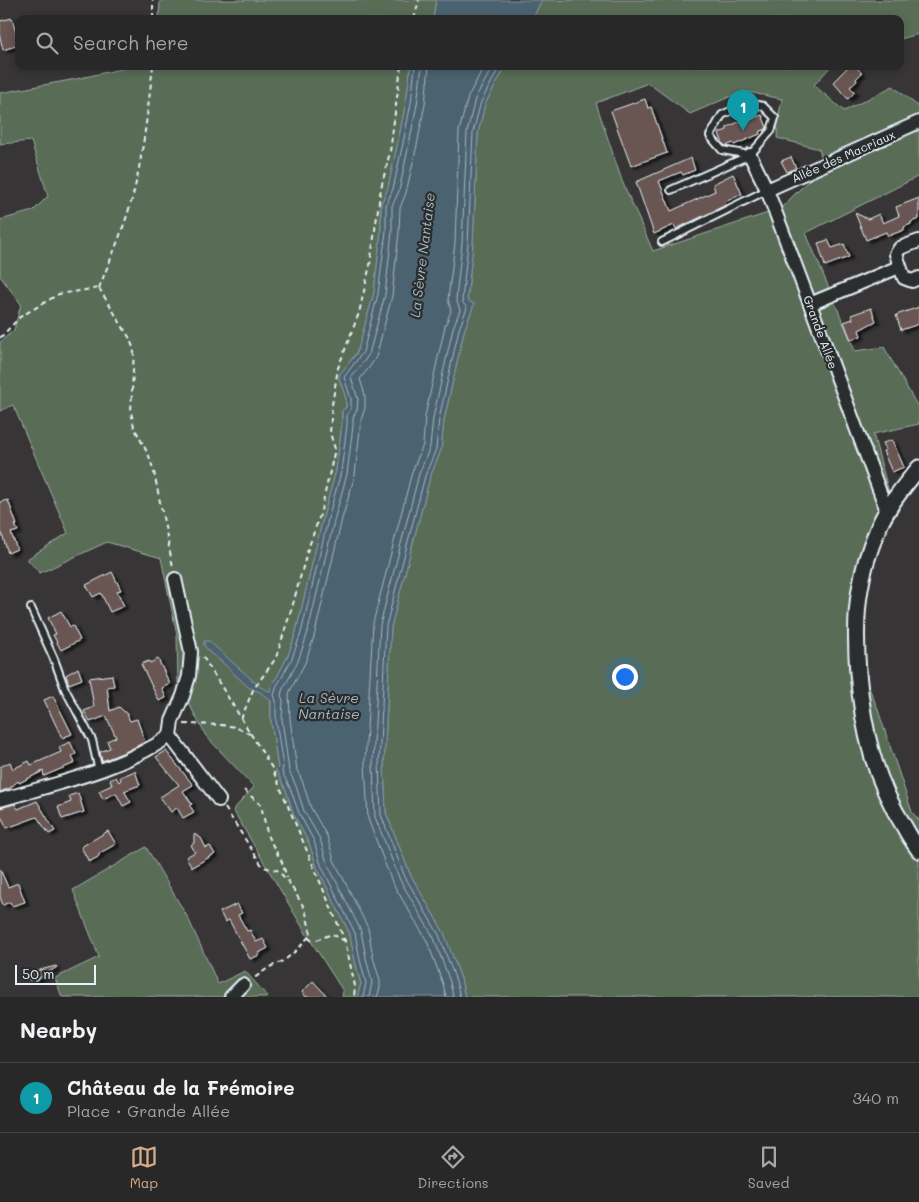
<!DOCTYPE html>
<meta charset="utf-8">
<style>
body{margin:0;font-family:Mali,sans-serif;background:#353434;color:#f1f3f6}
.scale{position:absolute;left:15px;bottom:12px;width:81px;box-sizing:border-box;padding-left:5px;border:2px solid #e8f1f8;border-top:0;font-size:14px;line-height:18px;white-space:nowrap;color:#e8f1f8;-webkit-text-stroke:4px #2a2d2e;paint-order:stroke}
.you{position:absolute;left:624px;top:676px;width:18px;height:18px;margin:-12px;border:4px solid #fff;border-radius:50%;background:#1a73e8;box-shadow:0 0 0 8px #1a73e833}
.badge{display:grid;place-items:center;width:32px;height:32px;border-radius:50%;background:#d6ab8b;color:#fff;font-size:16px;font-weight:700}
.pin{position:absolute;translate:-50% -41px;filter:drop-shadow(0 1px 2px #0008)}
.pin::after{content:'';position:absolute;top:26px;width:18px;height:15px;background:inherit;clip-path:polygon(0 0,100% 0,50% 100%)}
.list{margin:0;padding:0;list-style:none}
h2{display:flex;justify-content:space-between;align-items:center;height:65px;margin:0;padding:0 20px;font-size:21px}
h2 small{font-size:16px;font-weight:400;color:#a5a6a8}
.list li{display:grid;grid-template-columns:32px 1fr auto;gap:15px;align-items:center;box-sizing:border-box;height:70px;padding:0 20px;border-top:1px solid #454445}
.list b{display:block;font-size:19px;white-space:nowrap}
.list p{margin:0;font-size:16px;white-space:nowrap;color:#a5a6a8}
.list em{font-size:16px;font-style:normal;color:#a5a6a8}
.icon{flex:none;width:28px;height:28px;fill:none;stroke:currentColor;stroke-width:2;stroke-linecap:round;stroke-linejoin:round}
.map{position:relative;flex:none;width:919px;height:997px;overflow:hidden}
.search{position:absolute;background:#292828;box-shadow:0 2px 8px #0003;left:15px;right:15px;top:15px;height:55px;display:flex;align-items:center;gap:12px;box-sizing:border-box;padding:0 18px;border-radius:10px;color:#a5a6a8;font-size:19px}
.sheet{height:135px;background:#292828}
nav{display:flex;justify-content:space-around;align-items:center;box-sizing:border-box;height:70px;border-top:1px solid #454445;background:#292828;font-size:14px;color:#a5a6a8}
nav a{display:grid;justify-items:center;gap:2px}
nav .on{color:#d6ab8b}
.map>svg:first-child{display:block}
.green{fill:#586c57;stroke:#a0aea8;fill-rule:evenodd}
.water{fill:#4b626f;stroke:#8a9ba6}
.lines{fill:none;stroke-linecap:round;stroke-linejoin:round}
.shore{stroke:#a9b8c1;stroke-width:1}
.building{fill:#695752;stroke:#e8f1f8;filter:url(#shadow)}
.service-casing{stroke:#e8f1f8;stroke-width:10}
.minor-casing{stroke:#e8f1f8;stroke-width:16}
.tertiary-casing{stroke:#e8f1f8;stroke-width:19}
.path{stroke:#e8f1f8;stroke-width:2;stroke-dasharray:5 4;stroke-linecap:butt}
.service{stroke:#2a2d2e;stroke-width:6}
.minor{stroke:#2a2d2e;stroke-width:12}
.tertiary{stroke:#2a2d2e;stroke-width:15}
.labels{text-anchor:middle;dominant-baseline:central;stroke-width:4.5;stroke-linejoin:round;paint-order:stroke}
.street-label{font-size:12px;fill:#e8f1f8;stroke:#2a2d2e}
.water-label{font-size:14px;font-style:italic;fill:#a9b8c1;stroke:#2a2d2e}
</style>
<div class="map">
<svg width="919" height="997" viewBox="0 0 919 997">
<defs>
<filter id="shadow"><feDropShadow dx="4" dy="2.5" stdDeviation="1" flood-color="#0009"/></filter>
</defs>
<rect width="100%" height="100%" fill="#373535"/>
<filter id="ink" filterUnits="userSpaceOnUse"><feTurbulence type="fractalNoise" baseFrequency=".02" numOctaves="2"/><feDisplacementMap in="SourceGraphic" scale="10" xChannelSelector="R" yChannelSelector="G"/><feConvolveMatrix kernelMatrix="1 2 1 2 8 2 1 2 1" color-interpolation-filters="sRGB"/></filter>
<g filter="url(#ink)">
<g class="green">
<polygon points="160,0 436,0 433,19 159,19"/>
<polygon points="542,0 919,0 919,34 900,39 900,19 532,19"/>
<polygon points="134,66 411,66 406,102 398,142 388,188 381,204 381,231 374,293 358,350 339,378 346,398 346,408 342,411 342,424 336,471 324,514 296,632 288,656 277,677 273,682 271,693 271,720 278,768 276,770 286,790 294,815 309,843 317,867 350,934 355,961 361,984 358,994 358,997 342,997 343,991 307,935 233,810 254,787 206,736 178,683 177,635 161,558 107,542 40,573 27,559 68,533 13,405 0,411 0,342 14,330 21,304 0,276 0,220 33,211 48,196 31,141 0,144 0,93 76,79"/>
<path d="M 506,66 L 831,66 L 814,85 L 844,111 L 893,86 L 919,107 L 919,176 L 806,233 L 855,351 L 884,347 L 919,409 L 919,424 L 873,434 L 888,489 L 899,510 L 879,541 L 865,598 L 863,673 L 877,707 L 912,812 L 919,820 L 919,997 L 465,997 L 461,979 L 444,933 L 410,874 L 386,813 L 384,764 L 391,627 L 430,477 L 441,450 L 444,420 L 464,331 L 474,304 L 467,301 L 473,244 L 478,133 L 485,104 ZM 648,83 L 690,114 L 743,91 L 782,99 L 778,119 L 777,138 L 819,149 L 824,165 L 780,209 L 653,251 L 622,181 L 596,103 Z"/>
<polygon points="146,847 188,918 218,984 245,971 268,997 62,997 55,978 99,957 73,890"/>
</g>
<g class="water">
<polygon points="436,0 542,0 532,19 433,19"/>
<polygon points="411,66 506,66 485,104 478,133 473,244 467,300 474,304 464,331 444,420 441,450 430,477 391,627 384,764 386,813 410,874 444,933 461,979 465,997 358,997 358,994 361,984 355,961 350,934 317,867 309,843 294,815 286,790 276,770 278,768 271,720 271,701 260,692 248,687 222,662 210,653 204,645 204,641 209,641 260,687 271,692 270,689 273,682 277,677 288,656 296,632 324,514 336,471 342,424 342,410 346,408 346,398 339,378 340,374 357,353 358,350 374,293 381,231 381,204 388,188 398,142 406,102"/>
</g>
<g class="lines">
<g class="shore">
<polyline points="363,997 366,983 360,960 355,933 321,865 314,841 299,813 290,788 282,772 283,767 276,720 276,701 274,695 277,685 281,679 292,658 301,633 329,515 341,472 347,425 347,414 351,409 351,399 344,377 360,356 363,352 378,294 386,231 386,205 393,189 403,143 411,103 415,66"/>
<polyline points="369,997 372,982 366,958 361,931 327,863 320,839 304,811 296,786 289,771 282,719 283,701 281,695 283,688 287,682 298,661 307,635 335,517 347,474 353,426 353,417 357,410 358,399 351,378 365,360 369,354 385,295 392,231 392,206 399,191 409,144 417,104 422,66"/>
<polyline points="377,997 380,988 380,981 373,957 368,928 334,860 327,836 311,808 303,783 297,770 290,719 289,694 290,691 305,663 314,637 342,519 355,475 361,420 365,408 365,395 360,379 371,365 376,357 392,296 399,232 400,208 406,193 417,145 425,104 429,66"/>
<polyline points="446,997 443,984 427,941 392,882 368,819 365,763 373,623 412,472 423,445 425,416 445,326 451,311 448,299 455,243 459,131 468,97 484,66"/>
<polyline points="453,997 450,982 434,938 400,880 375,817 373,763 380,625 419,474 430,447 433,418 453,328 460,310 456,299 462,243 467,132 475,99 493,66"/>
<polyline points="460,997 456,981 439,935 405,877 381,815 379,764 386,626 425,476 436,449 439,419 459,329 467,308 463,303 462,300 468,244 473,132 481,102 500,66"/>
</g>
</g>
<g class="building">
<polygon points="12,18 19,45 3,50 0,37 0,21"/>
<polygon points="849,66 855,66 862,73 856,79 857,81 850,87 855,92 848,99 833,82"/>
<polygon points="645,99 648,108 651,107 667,153 631,166 611,111"/>
<polygon points="762,115 767,127 766,129 759,132 760,134 734,145 733,143 726,146 723,144 719,133 727,130 727,127 753,116 753,118"/>
<polygon points="791,157 796,168 787,172 781,161"/>
<polygon points="691,158 695,170 683,175 681,172 659,181 671,211 715,191 713,184 733,174 742,194 725,202 726,205 676,229 674,225 654,234 636,182"/>
<polygon points="919,198 919,219 911,222 911,224 904,227 904,230 888,236 886,232 866,240 855,213 868,219 879,214 883,223 899,216 896,207"/>
<polygon points="828,240 832,248 844,244 849,257 825,266 818,243"/>
<polygon points="919,307 919,324 901,330 896,315"/>
<polygon points="871,308 876,321 859,330 861,336 851,340 844,322 853,319 851,315"/>
<polygon points="892,440 904,467 892,472 883,451 886,450 883,443"/>
<polygon points="8,500 17,525 15,525 18,531 11,533 17,549 8,553 0,528 0,502"/>
<polygon points="112,572 121,590 117,591 124,606 110,612 101,593 93,597 86,585"/>
<polygon points="61,611 70,627 73,626 80,640 61,650 53,635 56,634 48,618"/>
<polygon points="158,659 170,684 162,688 166,698 159,701 141,664 149,661 150,663"/>
<polygon points="78,668 82,679 69,684 66,675"/>
<polygon points="112,675 114,686 107,687 110,711 119,707 127,714 130,721 137,719 145,742 127,751 102,761 100,752 110,748 107,741 116,737 106,716 90,722 84,711 94,707 89,678"/>
<polygon points="53,696 72,734 62,738 44,700"/>
<polygon points="70,742 76,754 72,756 75,763 44,776 43,771 19,783 18,781 10,788 0,792 0,767 10,762 13,769 29,761 31,765 61,752 59,747"/>
<polygon points="166,751 193,785 183,791 192,804 190,806 194,812 183,818 177,808 171,812 160,797 179,785 156,757"/>
<polygon points="135,771 140,785 124,791 131,802 123,806 116,793 103,799 99,791 112,785 110,780 116,777 119,782 121,780 120,777"/>
<polygon points="78,793 84,812 62,819 58,807 71,802 69,796"/>
<polygon points="37,801 55,831 49,834 37,817 7,828 2,818 0,818 0,808 15,804 18,809"/>
<polygon points="108,831 116,844 100,853 98,857 89,862 81,847"/>
<polygon points="194,834 201,838 206,848 210,846 215,854 192,867 186,857 195,852 191,845 194,843"/>
<polygon points="0,869 8,887 18,883 25,902 12,906 10,902 3,905 0,897"/>
<polygon points="237,904 242,913 238,915 247,931 250,930 256,942 263,939 268,948 259,953 260,955 250,959 229,920 225,922 220,912"/>
<polygon points="56,966 57,967 36,980 29,980 28,973"/>
<polygon points="313,981 328,997 306,997 302,992"/>
</g>
<g class="lines">
<defs>
<g id="service">
<polyline points="671,190 750,155 771,131 775,118 763,106 747,103 722,115 710,136 722,150 750,155"/>
<polyline points="662,242 767,190"/>
<polyline points="31,608 54,659 65,689 92,740 99,771"/>
</g>
<g id="minor">
<polyline points="750,155 767,190 810,304 887,511"/>
<polyline points="767,190 919,122"/>
<polyline points="919,241 900,248 896,254 904,278 912,281 919,278"/>
<polyline points="810,304 899,267"/>
<polyline points="175,579 191,652 189,676 183,696 172,721 170,736 219,800"/>
<path d="M 0,800 C 58,783 120,770 170,736"/>
<polyline points="231,997 243,985"/>
</g>
<path id="tertiary" d="M 919,468 C 903,487 886,508 877,531 C 869,550 863,570 860,589 C 855,617 856,646 858,673 C 863,730 874,779 905,828 C 909,836 914,843 919,850"/>
</defs>
<use href="#service" class="service-casing"/>
<use href="#minor" class="minor-casing"/>
<use href="#tertiary" class="tertiary-casing"/>
<g class="path">
<polyline points="153,19 153,0"/>
<polyline points="414,19 419,0"/>
<polyline points="99,288 129,337 134,350 131,411 134,427 149,456 154,472 173,567"/>
<path d="M 99,288 C 112,255 127,222 135,187 C 144,148 148,107 153,66"/>
<polyline points="0,338 20,317 59,294 99,288"/>
<polyline points="203,657 272,768 345,941 355,986 354,997"/>
<polyline points="241,719 253,690 276,658 293,604 307,552 320,515 335,449 330,433 332,405 338,368 359,313 370,265 381,188 390,152 401,66"/>
<polyline points="184,724 222,725 235,727 250,734"/>
<polyline points="244,790 261,805 268,837 282,862 287,878"/>
<polyline points="225,808 263,867 277,870 288,881 305,909 311,934 299,948 285,960 268,968 253,979"/>
<polyline points="308,938 314,941 332,934 345,941"/>
</g>
<use href="#service" class="service"/>
<use href="#minor" class="minor"/>
<use href="#tertiary" class="tertiary"/>
</g>
</g>
<g class="labels">
<g class="street-label">
<text transform="translate(843 156) rotate(-24)">Allée des Macriaux</text>
<text transform="translate(821 332) rotate(70)">Grande Allée</text>
</g>
<g class="water-label">
<text transform="translate(422 255) rotate(-83)">La Sèvre Nantaise</text>
<text x="329" y="697">La Sèvre<tspan x="329" dy="16">Nantaise</tspan></text>
</g>
</g>
</svg>
<div class="scale">50 m</div>
<div class="you"></div>
<div class="pin badge" style="left:743px;top:131px;background:#0f9aa8">1</div>
<div class="search"><svg class="icon" aria-label="search" viewBox="0 0 24 24"><circle cx="10" cy="10" r="6"/><path d="M15 15l6 6"/></svg>Search here</div>
</div>
<section class="sheet">
<h2>Nearby<small></small></h2>
<ul class="list">
<li><span class="badge" style="background:#0f9aa8">1</span><div><b>Château de la Frémoire</b><p>Place · Grande Allée</p></div><em>340 m</em></li>
</ul>
</section>
<nav>
<a class="on"><svg class="icon" aria-label="map" viewBox="0 0 24 24"><path d="M3 6l6-2 6 2 6-2v14l-6 2-6-2-6 2zM9 4v14M15 6v14"/></svg>Map</a>
<a><svg class="icon" aria-label="directions" viewBox="0 0 24 24"><path d="M12 3l9 9-9 9-9-9zM9 14v-3h6M13 9l2 2-2 2"/></svg>Directions</a>
<a><svg class="icon" aria-label="saved" viewBox="0 0 24 24"><path d="M7 4h10v16l-5-4-5 4z"/></svg>Saved</a>
</nav>
